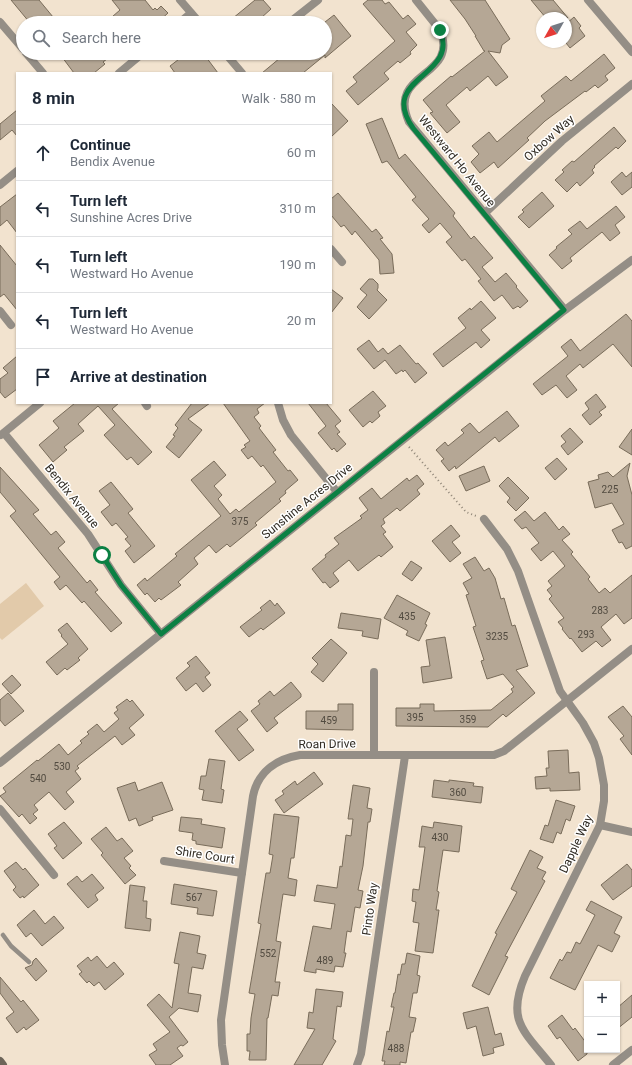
<!DOCTYPE html>
<meta charset="utf-8">
<style>
body{margin:0;font-family:Roboto,sans-serif;background:#f6f6f7;color:#1f2937}
.controls{position:absolute;right:12px;bottom:12px;display:grid;overflow:hidden;border-radius:0px;box-shadow:0 1px 3px #0004}
.controls button{width:36px;height:36px;display:grid;place-items:center;padding:0;border:0;border-bottom:1px solid #e0e1e3;background:#fff;color:#1f2937;font:20px sans-serif}
.compass{position:absolute;left:536px;top:12px;width:36px;height:36px;border-radius:50%;background:#fff;box-shadow:0 1px 3px #0004;rotate:231deg}
.stop{position:absolute;width:12px;height:12px;margin:-9px;border:3px solid #0b8043;border-radius:50%;background:#fff}
.stop.end{background:#0b8043;border-color:#fff;box-shadow:0 1px 4px #0008}
.list{margin:0;padding:0;list-style:none}
h2{display:flex;justify-content:space-between;align-items:center;height:52px;margin:0;padding:0 16px;font-size:17px}
h2 small{font-size:13px;font-weight:400;color:#747a83}
.list li{display:grid;grid-template-columns:26px 1fr auto;gap:12px;align-items:center;box-sizing:border-box;height:56px;padding:0 16px;border-top:1px solid #e0e1e3}
.list b{display:block;font-size:15px;white-space:nowrap}
.list p{margin:0;font-size:13px;white-space:nowrap;color:#747a83}
.list em{font-size:13px;font-style:normal;color:#747a83}
.icon{flex:none;width:22px;height:22px;fill:none;stroke:currentColor;stroke-width:2;stroke-linecap:round;stroke-linejoin:round}
.map{position:relative;flex:none;width:632px;height:1065px;overflow:hidden}
.search{position:absolute;background:#fff;box-shadow:0 1px 3px #0004;left:16px;top:16px;width:316px;height:44px;display:flex;align-items:center;gap:10px;box-sizing:border-box;padding:0 14px;border-radius:22px;color:#747a83;font-size:15px}
.panel{position:absolute;background:#fff;box-shadow:0 1px 3px #0004;left:16px;top:72px;width:316px;height:332px;border-radius:0px}
.map>svg:first-child{display:block}
.green{fill:#e2caaa}
.building{fill:#b5a795;stroke:#796c5a}
.lines{fill:none;stroke-linecap:round;stroke-linejoin:round}
.path{stroke:#8f8577;stroke-width:2;stroke-dasharray:1 3;stroke-linecap:butt}
.service{stroke:#948e86;stroke-width:4.5}
.minor{stroke:#948e86;stroke-width:8}
.secondary{stroke:#6d6559;stroke-width:8}
.route{stroke:#0b8043;stroke-width:5}
.labels{text-anchor:middle;dominant-baseline:central;stroke-width:3;stroke-linejoin:round;paint-order:stroke}
.number-label{font-size:10px;fill:#524b40}
.street-label{font-size:12px;fill:#312c24;stroke:#fff}
</style>
<div class="map">
<svg width="632" height="1065" viewBox="0 0 632 1065">
<rect width="100%" height="100%" fill="#f2e3cf"/>
<polygon class="green" points="26,583 44,606 2,640 0,638 0,604"/>
<g class="building">
<polygon points="11,0 39,0 58,23 30,23"/>
<polygon points="112,0 145,0 153,10 155,8 157,10 161,6 168,13 157,23 105,23 120,10"/>
<polygon points="255,0 263,0 271,9 261,18 259,17 252,23 227,23"/>
<polygon points="368,0 382,0 385,4 389,2 403,19 408,15 416,24 406,32 417,45 410,52 411,54 400,63 398,61 384,73 389,79 358,105 346,91 357,82 353,77 395,41 363,4"/>
<polygon points="450,0 485,0 510,39 502,45 500,53 488,51 508,77 496,86 488,76 470,91 467,87 446,105 460,122 447,133 430,113 433,112 423,100 451,76 452,77 485,51 484,51 475,36 476,36 465,19"/>
<polygon points="531,0 553,0 568,18 546,18"/>
<polygon points="334,15 351,36 325,58 325,55 303,73 262,73 286,53 325,53 325,22"/>
<polygon points="574,17 581,26 579,28 585,36 570,48 566,43 566,24"/>
<polygon points="67,53 115,53 103,62 105,64 94,73 74,73 62,57"/>
<polygon points="187,53 203,53 218,73 175,73 170,66"/>
<polygon points="604,54 615,68 605,76 608,80 598,88 595,85 586,92 585,91 545,121 527,138 529,140 498,168 494,162 480,173 471,162 479,154 472,146 489,132 497,142 545,101 541,96 566,76 571,81"/>
<polygon points="331,103 348,121 331,137"/>
<polygon points="17,110 17,136 12,130 0,140 0,124"/>
<polygon points="382,118 399,159 405,154 455,213 453,216 471,239 474,236 493,258 482,267 495,282 506,273 517,286 516,287 528,301 520,308 518,306 513,309 502,295 494,301 478,281 481,279 465,259 462,261 446,242 452,237 440,223 429,233 422,225 429,219 412,200 416,197 387,161 382,163 366,124"/>
<polygon points="614,127 626,141 618,149 616,147 594,166 595,167 592,170 594,173 580,186 577,182 567,192 555,180 564,172 562,170 572,161 574,162"/>
<polygon points="622,172 626,177 632,172 632,187 622,195 611,182"/>
<polygon points="542,192 554,206 529,228 518,217 524,212 522,210"/>
<polygon points="338,193 372,232 376,229 383,238 380,239 392,254 394,273 380,274 379,260 355,231 352,235 344,225 341,227 331,215 331,199"/>
<polygon points="17,194 17,233 7,220 0,226 0,207"/>
<polygon points="616,206 625,217 615,225 620,233 610,241 602,232 570,258 572,261 562,269 549,255 557,248 556,247 572,234 568,230 580,221 587,229"/>
<polygon points="0,245 17,266 17,310 4,294 0,297"/>
<polygon points="369,279 373,279 378,284 378,288 377,290 387,300 369,319 357,307 367,295 360,289"/>
<polygon points="331,289 343,298 331,313"/>
<polygon points="481,301 496,318 481,330 490,340 481,348 476,342 443,367 433,354 466,328 458,318 470,308 471,310"/>
<polygon points="626,314 632,321 632,367 613,344 583,368 580,364 566,376 577,390 567,398 556,385 542,395 533,384 568,356 561,347 571,339 580,351"/>
<polygon points="369,340 378,352 383,348 388,354 400,345 416,364 418,363 427,373 415,383 405,370 403,372 402,370 396,374 385,360 374,369 357,349"/>
<polygon points="17,356 17,389 5,398 0,392 0,379 8,373 3,368"/>
<polygon points="373,391 386,406 378,412 380,416 372,423 370,421 363,427 349,410"/>
<polygon points="596,394 606,407 599,412 602,415 590,425 582,415 589,409 585,403"/>
<polygon points="75,403 119,403 112,409 152,452 138,465 131,457 127,460 104,435 115,425 98,406 78,424 84,431 64,447 67,450 53,462 39,445 59,428 53,421"/>
<polygon points="192,403 210,403 188,419 202,430 179,458 166,447 175,436 173,435 178,428 175,425"/>
<polygon points="223,403 265,403 257,409 259,413 254,417 261,426 259,428 276,450 273,452 288,471 290,470 298,480 285,491 286,493 279,499 281,501 255,523 257,525 230,547 227,544 216,553 209,545 194,558 198,564 178,582 181,585 161,600 159,598 155,602 147,593 145,595 137,585 145,578 147,581 177,556 175,554 221,516 191,480 214,461 226,475 214,486 222,495 218,499 230,514 236,509 239,512 276,482 263,465 261,467 252,456 248,459 241,450 246,447 244,445 250,441"/>
<polygon points="308,403 326,403 341,421 335,426 340,432 337,434 346,444 337,452 334,448 332,450 318,433 326,426"/>
<polygon points="507,411 519,426 499,442 495,437 456,469 455,466 449,471 441,461 444,459 436,450 445,442 448,446 464,433 461,430 470,423 479,433"/>
<polygon points="570,428 583,442 568,455 561,446 566,442 561,436"/>
<polygon points="632,429 632,455 619,447"/>
<polygon points="557,458 567,469 555,480 545,468"/>
<polygon points="630,463 627,476 632,495 632,546 626,549 622,542 619,543 612,530 624,524 612,503 595,508 588,482 599,479 598,475 608,472 613,477"/>
<polygon points="484,466 490,481 466,491 459,476"/>
<polygon points="0,467 39,510 33,514 51,535 56,531 65,542 58,548 87,583 90,580 98,590 95,592 122,623 111,632 84,601 82,603 66,585 60,590 54,582 60,577 10,516 16,511 0,492"/>
<polygon points="417,475 424,484 417,490 420,494 400,511 397,508 383,519 385,523 381,526 386,532 383,534 393,547 381,557 379,555 358,571 349,560 333,573 339,581 330,588 325,582 323,583 312,569 326,557 325,555 339,544 334,538 362,518 360,516 368,510 359,498 372,488 381,499 407,478 409,481"/>
<polygon points="508,477 529,498 516,511 507,502 510,498 499,486"/>
<polygon points="111,482 133,509 128,513 155,546 134,563 125,551 131,546 125,539 128,537 116,523 112,526 101,512 110,505 99,491"/>
<polygon points="525,511 534,521 545,512 559,530 563,526 570,534 562,540 573,552 571,554 590,577 588,579 599,593 605,588 610,593 632,575 632,618 624,624 616,614 601,627 611,640 602,647 596,641 582,652 571,638 570,639 562,629 563,628 558,622 564,618 549,599 552,596 547,590 552,586 548,581 565,566 553,551 541,561 531,549 539,543 526,527 522,529 514,520"/>
<polygon points="451,525 460,536 452,542 461,553 450,562 432,541"/>
<polygon points="475,557 484,571 489,568 495,578 501,599 504,598 512,626 515,625 528,666 516,670 535,693 506,717 503,714 488,727 396,726 396,708 420,708 420,704 434,704 434,711 491,710 513,692 511,689 514,687 503,674 487,679 481,661 484,660 473,627 476,626 466,595 469,594 463,583 472,578 463,564"/>
<polygon points="411,561 422,568 412,581 402,574"/>
<polygon points="397,595 430,613 425,624 427,625 419,641 406,635 408,631 384,618"/>
<polygon points="270,600 275,606 277,603 285,613 263,630 261,628 249,637 240,627 262,610 260,608"/>
<polygon points="341,613 381,619 378,639 362,636 363,631 338,628"/>
<polygon points="67,623 88,649 78,658 80,660 67,670 65,668 57,675 46,662 68,644 61,636 62,635 58,630"/>
<polygon points="445,637 452,678 423,683 421,667 430,666 426,640"/>
<polygon points="331,639 347,653 323,682 311,672 318,664 312,658"/>
<polygon points="196,656 210,673 205,677 211,685 203,692 196,683 186,691 176,678 190,666 187,663"/>
<polygon points="12,675 21,685 11,694 2,684"/>
<polygon points="291,682 301,694 301,697 274,718 278,723 267,732 251,711 260,704 258,701 270,691 274,696"/>
<polygon points="8,693 24,711 5,726 0,720 0,700"/>
<polygon points="127,699 130,702 132,700 144,715 129,728 135,735 122,745 115,736 77,766 79,768 75,771 81,779 66,792 74,802 65,810 49,792 34,805 38,810 33,814 37,818 30,824 22,814 19,817 0,796 6,792 3,788 37,760 38,761 59,744 68,755 82,743 80,741 89,734 87,732 97,724 104,732 119,719 114,713 118,710 116,707"/>
<polygon points="338,704 353,704 353,730 306,729 306,711 338,711"/>
<polygon points="623,706 632,717 632,755 620,739 624,736 608,717"/>
<polygon points="240,711 248,720 237,729 254,750 239,761 215,731"/>
<polygon points="568,750 569,773 579,772 580,790 550,791 550,788 536,789 535,777 547,776 546,768 549,768 548,751"/>
<polygon points="209,759 225,761 221,789 224,790 222,803 202,800 204,790 199,789 201,776 206,776"/>
<polygon points="314,772 323,784 284,813 275,800 284,794 282,791 295,781 297,785"/>
<polygon points="434,780 449,782 449,780 474,783 473,786 483,787 481,803 432,797"/>
<polygon points="135,782 138,791 162,782 173,810 152,817 153,820 139,826 136,818 129,821 117,788"/>
<polygon points="353,785 370,788 367,808 372,809 370,822 368,822 363,866 358,890 363,891 360,908 355,907 351,932 347,931 344,953 346,953 343,967 335,966 334,972 316,969 316,973 304,971 313,926 331,929 335,904 314,901 317,885 337,888 340,866 342,867 346,835 351,836 353,819 348,819"/>
<polygon points="556,800 575,806 570,821 566,819 561,834 557,832 553,843 540,839 545,825 548,826"/>
<polygon points="274,814 299,817 294,858 291,858 288,878 297,880 295,896 283,894 276,941 281,942 275,982 280,982 278,996 272,995 268,1018 267,1018 266,1060 249,1060 250,1051 247,1051 247,1034 250,1034 251,1018 255,994 249,993 261,924 258,923 266,873 270,873 273,855 269,854"/>
<polygon points="181,817 202,819 201,824 225,828 222,848 196,844 196,841 192,840 193,833 179,831"/>
<polygon points="64,822 82,843 63,859 54,848 57,846 48,834"/>
<polygon points="434,822 462,826 459,852 443,850 437,891 439,892 436,910 439,910 433,953 415,951 419,923 413,922 416,902 412,901 413,889 419,890 425,847 419,847 422,826 433,828"/>
<polygon points="106,827 117,841 122,838 133,851 124,858 131,866 129,868 136,875 125,884 101,855 103,853 91,839"/>
<polygon points="530,850 543,857 537,868 546,872 542,879 545,881 505,956 508,957 489,995 472,986 497,934 495,933 517,892 511,889"/>
<polygon points="16,862 23,870 25,868 39,885 24,898 23,896 20,898 13,890 16,887 4,871"/>
<polygon points="627,864 632,870 632,886 613,900 601,885"/>
<polygon points="92,874 104,888 95,895 98,900 88,908 67,884 77,876 82,882"/>
<polygon points="174,884 217,891 213,916 197,914 198,908 171,904"/>
<polygon points="130,885 145,887 143,901 147,901 146,918 151,919 150,931 125,928"/>
<polygon points="591,901 622,917 614,933 620,936 612,952 598,945 575,990 550,978 560,959 562,961 567,952 571,953 576,942 580,944 595,915 586,910"/>
<polygon points="34,910 45,924 54,916 64,928 42,946 31,933 26,937 17,925"/>
<polygon points="180,932 200,936 197,953 206,955 203,969 192,967 188,993 201,995 198,1012 179,1008 169,1017 188,1042 183,1046 181,1045 177,1048 183,1056 170,1065 156,1065 149,1055 157,1050 153,1044 170,1032 147,1005 159,994 172,1008 179,964 174,963"/>
<polygon points="407,953 420,956 417,975 420,976 417,993 413,993 409,1017 416,1018 413,1032 411,1032 406,1063 400,1062 400,1065 384,1065 385,1061 382,1061 387,1031 389,1032 394,1007 391,1007 394,993 395,993 398,974 400,975 402,964 405,964"/>
<polygon points="97,956 107,968 114,962 124,974 105,990 99,982 94,986 89,981 87,983 79,974 82,972 77,966 88,957 91,961"/>
<polygon points="36,958 47,971 36,981 25,968 32,965 33,961"/>
<polygon points="0,977 21,1002 23,1000 39,1020 26,1030 24,1027 17,1033 6,1018 14,1012 0,993"/>
<polygon points="316,989 343,992 341,1007 337,1006 333,1039 336,1041 322,1065 294,1065 315,1029 307,1028 309,1012 313,1013"/>
<polygon points="632,995 632,1017 617,1029 617,1008"/>
<polygon points="488,1007 495,1035 501,1033 504,1045 493,1048 494,1053 483,1056 476,1026 467,1029 463,1013"/>
<polygon points="562,1015 573,1030 575,1028 587,1044 587,1054 578,1061 560,1037 557,1039 548,1026"/>
</g>
<g class="lines">
<polyline class="path" points="409,447 466,512 476,516"/>
<polyline class="service" points="3,935 11,946 29,962"/>
<g class="minor">
<polyline points="180,0 200,23"/>
<path d="M 416,0 L 440,30 C 460,78 386,71 409,122 L 565,310"/>
<polyline points="588,0 632,52"/>
<polyline points="0,22 23,49"/>
<polyline points="179,23 191,13"/>
<polyline points="289,23 318,0"/>
<polyline points="26,53 43,73"/>
<polyline points="225,53 242,73"/>
<polyline points="119,73 143,53"/>
<polyline points="0,185 17,171"/>
<polyline points="485,213 562,141 632,84"/>
<polyline points="331,249 342,262"/>
<polyline points="0,311 11,325"/>
<polyline points="145,403 147,406"/>
<polyline points="278,403 283,420 291,435 337,492"/>
<polyline points="4,433 88,534 121,585 161,634"/>
<polyline points="1,435 40,403"/>
<path d="M 484,519 L 507,549 L 518,571 L 560,691 L 583,723 L 594,743 L 599,758 L 604,785 L 604,801 L 600,825 L 525,976 C 506,1021 524,1031 551,1065"/>
<polyline points="374,755 374,672"/>
<polyline points="0,763 565,310 632,260"/>
<polyline points="0,809 54,875"/>
<polyline points="600,825 632,832"/>
<polyline points="164,861 242,873"/>
<path d="M 225,1065 L 222,1045 L 221,1020 L 253,796 C 258,772 276,759 300,755 L 494,755 L 504,751 L 632,649"/>
<polyline points="357,1065 361,1054 405,756"/>
<polyline points="613,1065 632,1050"/>
</g>
<polyline class="secondary" points="0,1061 3,1065"/>
</g>
<g class="lines">
<path class="route" d="M 102,555 L 121,585 L 161,634 L 564,310 L 413,128 C 377,76 460,78 440,30"/>
</g>
<g class="labels">
<g class="number-label">
<text x="610" y="489">225</text>
<text x="240" y="521">375</text>
<text x="600" y="610">283</text>
<text x="407" y="616">435</text>
<text x="586" y="634">293</text>
<text x="497" y="636">3235</text>
<text x="415" y="717">395</text>
<text x="468" y="719">359</text>
<text x="329" y="720">459</text>
<text x="62" y="766">530</text>
<text x="38" y="778">540</text>
<text x="458" y="792">360</text>
<text x="440" y="837">430</text>
<text x="194" y="897">567</text>
<text x="268" y="953">552</text>
<text x="325" y="960">489</text>
<text x="396" y="1048">488</text>
</g>
<g class="street-label">
<text transform="translate(549 138) rotate(-42)">Oxbow Way</text>
<text transform="translate(457 161) rotate(51)">Westward Ho Avenue</text>
<text transform="translate(72 496) rotate(51)">Bendix Avenue</text>
<text transform="translate(307 501) rotate(-39)">Sunshine Acres Drive</text>
<text transform="translate(327 744) rotate(-1)">Roan Drive</text>
<text transform="translate(576 844) rotate(-65)">Dapple Way</text>
<text transform="translate(205 855) rotate(9)">Shire Court</text>
<text transform="translate(370 909) rotate(-82)">Pinto Way</text>
</g>
</g>
</svg>
<div class="controls">
<button>+</button>
<button>−</button>
</div>
<svg class="compass" viewBox="-18 -18 36 36"><path d="M0-13l5 13h-10z" fill="#e53935"/><path d="M0 13l5-13h-10z" fill="#747a83"/></svg>
<div class="stop" style="left:102px;top:555px"></div>
<div class="stop end" style="left:440px;top:30px"></div>
<div class="search"><svg class="icon" aria-label="search" viewBox="0 0 24 24"><circle cx="10" cy="10" r="6"/><path d="M15 15l6 6"/></svg>Search here</div>
<section class="panel">
<h2>8 min<small>Walk · 580 m</small></h2>
<ul class="list">
<li><svg class="icon" aria-label="ahead" viewBox="0 0 24 24"><path d="M12 20V5M6 11l6-6 6 6"/></svg><div><b>Continue</b><p>Bendix Avenue</p></div><em>60 m</em></li>
<li><svg class="icon" aria-label="left" viewBox="0 0 24 24"><path d="M17 20v-9H6M10 6l-5 5 5 5"/></svg><div><b>Turn left</b><p>Sunshine Acres Drive</p></div><em>310 m</em></li>
<li><svg class="icon" aria-label="left" viewBox="0 0 24 24"><path d="M17 20v-9H6M10 6l-5 5 5 5"/></svg><div><b>Turn left</b><p>Westward Ho Avenue</p></div><em>190 m</em></li>
<li><svg class="icon" aria-label="left" viewBox="0 0 24 24"><path d="M17 20v-9H6M10 6l-5 5 5 5"/></svg><div><b>Turn left</b><p>Westward Ho Avenue</p></div><em>20 m</em></li>
<li><svg class="icon" aria-label="arrive" viewBox="0 0 24 24"><path d="M6 21V4h12l-3 4 3 4H6"/></svg><div><b>Arrive at destination</b></div></li>
</ul>
</section>
</div>
